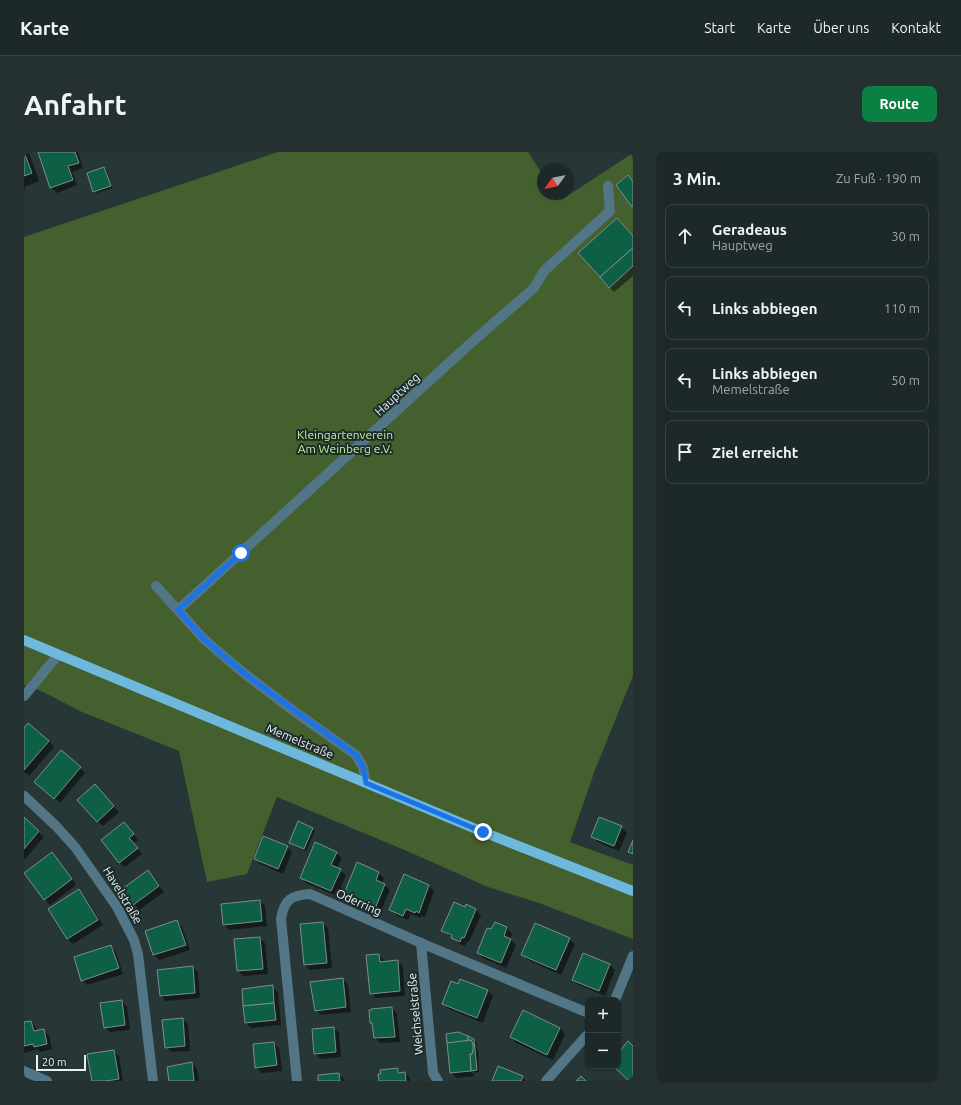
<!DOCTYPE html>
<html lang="de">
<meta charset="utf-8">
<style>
body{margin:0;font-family:Ubuntu,sans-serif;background:#253030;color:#f1f3f6}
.controls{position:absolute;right:12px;bottom:12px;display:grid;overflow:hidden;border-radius:8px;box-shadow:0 1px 3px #0004}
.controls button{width:36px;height:36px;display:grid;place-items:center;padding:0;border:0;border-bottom:1px solid #3b4445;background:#1d2828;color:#f1f3f6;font:20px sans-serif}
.compass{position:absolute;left:513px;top:12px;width:36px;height:36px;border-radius:50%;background:#1d2828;box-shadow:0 1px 3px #0004;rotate:237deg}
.scale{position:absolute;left:12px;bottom:10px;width:50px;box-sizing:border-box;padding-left:4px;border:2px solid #e8f1f1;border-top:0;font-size:11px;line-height:14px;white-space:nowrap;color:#e8f1f1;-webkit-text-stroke:3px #1d2b2c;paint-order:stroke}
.stop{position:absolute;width:12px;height:12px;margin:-9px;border:3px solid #1a73e8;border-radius:50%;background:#fff}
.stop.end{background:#1a73e8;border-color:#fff;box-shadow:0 1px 4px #0008}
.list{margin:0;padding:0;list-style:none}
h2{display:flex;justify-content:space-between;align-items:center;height:52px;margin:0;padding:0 16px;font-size:17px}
h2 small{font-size:13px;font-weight:400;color:#a0a6a8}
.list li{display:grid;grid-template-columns:26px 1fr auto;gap:12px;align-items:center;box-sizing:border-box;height:64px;margin:0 8px 8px;padding:0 8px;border:1px solid #3b4445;border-radius:8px}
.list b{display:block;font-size:15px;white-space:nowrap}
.list p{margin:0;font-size:13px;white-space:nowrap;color:#a0a6a8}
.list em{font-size:13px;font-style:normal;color:#a0a6a8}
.icon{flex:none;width:22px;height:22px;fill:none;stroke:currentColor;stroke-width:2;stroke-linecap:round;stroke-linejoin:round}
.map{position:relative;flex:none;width:609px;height:929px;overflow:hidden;border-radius:8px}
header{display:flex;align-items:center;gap:24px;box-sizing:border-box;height:56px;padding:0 20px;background:#1d2828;border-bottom:1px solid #3b4445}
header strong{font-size:19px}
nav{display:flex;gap:22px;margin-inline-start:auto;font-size:14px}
.intro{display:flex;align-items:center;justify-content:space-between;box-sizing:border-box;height:96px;padding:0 24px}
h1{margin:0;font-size:28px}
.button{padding:10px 18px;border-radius:8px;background:#0b8043;color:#fff;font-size:14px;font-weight:700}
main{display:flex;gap:24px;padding:0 24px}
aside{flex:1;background:#1d2828;border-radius:8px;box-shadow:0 1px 3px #0004}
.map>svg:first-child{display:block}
.green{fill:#44602f}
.shadow{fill:#0007}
.building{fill:#0d5f46;stroke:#7f8e87}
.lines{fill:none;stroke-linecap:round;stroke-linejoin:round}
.minor{stroke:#537687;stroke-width:10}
.major{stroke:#6db8dc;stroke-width:10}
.route{stroke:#1a73e8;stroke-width:5}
.labels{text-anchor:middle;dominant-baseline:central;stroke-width:4;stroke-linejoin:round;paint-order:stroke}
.street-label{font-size:12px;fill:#e8f1f1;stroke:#1d2b2c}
.park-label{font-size:12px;fill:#bdf696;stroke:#1d2b2c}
</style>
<header>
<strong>Karte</strong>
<nav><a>Start</a><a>Karte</a><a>Über uns</a><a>Kontakt</a></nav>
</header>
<div class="intro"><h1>Anfahrt</h1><a class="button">Route</a></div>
<main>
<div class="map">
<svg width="609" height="929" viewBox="0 0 609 929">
<rect width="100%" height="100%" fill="#273636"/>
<polygon class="green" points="254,0 504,0 519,23 519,42 533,42 537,48 609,1 609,524 571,618 546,690 609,713 609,787 515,751 464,735 383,699 253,645 223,722 183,730 155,599 58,560 17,539 0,533 0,85"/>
<g class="shadow">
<polygon points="0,0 3,0 6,4 15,29 0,35 1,38 0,39"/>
<polygon points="15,0 54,0 59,16 48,20 53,33 33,41 27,35"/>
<polygon points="80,16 83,19 88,36 73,41 70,39"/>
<polygon points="609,85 609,124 590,140 585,135"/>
<polygon points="0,577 25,589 30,595 5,624 0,620"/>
<polygon points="56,616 61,621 36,651 17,635"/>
<polygon points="76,639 95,660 79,674 73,669"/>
<polygon points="0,667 20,685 0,708"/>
<polygon points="275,671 289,677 291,679 282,699 268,693 266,690"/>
<polygon points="597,675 603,681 595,699 574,690 569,685"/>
<polygon points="105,677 114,688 110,691 118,702 101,715 95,710"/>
<polygon points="263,695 268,700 259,722 236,712 231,707"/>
<polygon points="28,701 52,733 26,753 21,747"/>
<polygon points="312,701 318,706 313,716 322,723 313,744 282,731 277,725"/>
<polygon points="355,721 360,726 358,731 366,738 356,761 326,749 320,743"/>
<polygon points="381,724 405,734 410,739 401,765 397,764 397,766 387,762 384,768 372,763 367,757"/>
<polygon points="129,725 140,740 115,758 99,737"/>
<polygon points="55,738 60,744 79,773 49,792 44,787 25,757"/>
<polygon points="236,749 241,754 243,774 205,778 200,773"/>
<polygon points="441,756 452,758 457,763 445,790 443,789 441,794 434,791 419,778"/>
<polygon points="153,770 158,775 166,798 135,808 130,803 122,780"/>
<polygon points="299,771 304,776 308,816 286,818 281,813"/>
<polygon points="471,771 483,776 488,782 486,787 492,793 482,816 459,806 454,800 468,779"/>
<polygon points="235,786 241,791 244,822 219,824 214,819"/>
<polygon points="545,787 551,792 537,823 504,808 499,803"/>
<polygon points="87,794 92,800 99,822 63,833 58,828"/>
<polygon points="560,802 586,813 591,818 581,844 555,833 549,828"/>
<polygon points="355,803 360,808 361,810 373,809 379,814 381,844 352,846 347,841"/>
<polygon points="169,815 174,821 176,846 142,849 137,844"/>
<polygon points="319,827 324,833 327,860 297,863 292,858"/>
<polygon points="436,828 464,839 469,844 459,871 425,857 419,852 435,833"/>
<polygon points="249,835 254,840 257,873 227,876 222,871"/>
<polygon points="98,849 103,855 106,878 86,880 81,875"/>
<polygon points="368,856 373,861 376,890 356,891 351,886 350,873 347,870"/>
<polygon points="158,867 164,872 166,899 147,900 142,895"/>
<polygon points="7,870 12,875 13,879 19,878 25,883 28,897 16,900 14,897 0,901 0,872"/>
<polygon points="310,876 315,881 317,905 296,907 291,901"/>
<polygon points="536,876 541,882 529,908 492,891 487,885"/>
<polygon points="450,888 452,890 453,894 451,893 454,899 455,920 452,920 452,922 444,914 443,916 451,924 432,926 427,920"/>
<polygon points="250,891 255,896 258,919 238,921 232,915"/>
<polygon points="89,899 95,904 99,929 69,929"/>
<polygon points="168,911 173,917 175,929 146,929"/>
<polygon points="373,917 377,921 381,921 386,926 386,929 356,929"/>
<polygon points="314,922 320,927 320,929 295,929"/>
<polygon points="498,925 502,929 469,929"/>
</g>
<g class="building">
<polygon points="0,0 8,21 0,24"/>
<polygon points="14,0 51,0 55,11 44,14 49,28 26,36"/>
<polygon points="80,15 87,34 69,40 63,21"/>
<polygon points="604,23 609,30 609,53 608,55 592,33"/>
<polygon points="593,66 609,84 609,96 576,125 554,101"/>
<polygon points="609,96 609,114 585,136 576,125"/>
<polygon points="4,571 25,589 0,618 0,576"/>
<polygon points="37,598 57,615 30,647 10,630"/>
<polygon points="71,632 90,654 73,670 53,648"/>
<polygon points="0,665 15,679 0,697"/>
<polygon points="575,665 598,674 590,694 567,685"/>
<polygon points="274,669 289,676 280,697 265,691"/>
<polygon points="100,670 110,682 105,686 114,696 95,711 77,688"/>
<polygon points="239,684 264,694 254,717 230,707"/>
<polygon points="609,688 609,702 604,700"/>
<polygon points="291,690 313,700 307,713 317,717 307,739 276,726"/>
<polygon points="28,700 48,727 20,748 0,721"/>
<polygon points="333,710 355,720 352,728 361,732 351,757 319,744"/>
<polygon points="124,718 135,734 109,753 98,737"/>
<polygon points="380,722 405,733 395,761 392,759 391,761 382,757 379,764 365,758"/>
<polygon points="55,737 74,768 43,787 24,757"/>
<polygon points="236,748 238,769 199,773 197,752"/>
<polygon points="430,750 441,755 442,752 452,757 440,786 438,785 436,790 427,786 428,783 417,779"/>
<polygon points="153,768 162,793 129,803 121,779"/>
<polygon points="299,770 303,811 280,813 276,772"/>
<polygon points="471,770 483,775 480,784 487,787 477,811 453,801 463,776 467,777"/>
<polygon points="511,771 546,786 532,818 497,803"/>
<polygon points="236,785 239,817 213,819 210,787"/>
<polygon points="87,793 95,816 57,829 50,805"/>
<polygon points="559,801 586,812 575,839 548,828"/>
<polygon points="355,802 356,810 374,808 376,839 346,842 342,803"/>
<polygon points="169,814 171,841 136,844 133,818"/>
<polygon points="319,826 322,855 291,859 286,830"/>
<polygon points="436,827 464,838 453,866 418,852 427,829 434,832"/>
<polygon points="249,833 250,851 219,854 218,837"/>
<polygon points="98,848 101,873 80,876 76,851"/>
<polygon points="250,851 252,868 221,871 219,854"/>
<polygon points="368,855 371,885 350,886 348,871 346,871 345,858 347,858 347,857"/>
<polygon points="499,858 536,876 523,903 486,885"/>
<polygon points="159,866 161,894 141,896 138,868"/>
<polygon points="7,869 10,879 20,877 23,892 10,895 9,892 0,894 0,870"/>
<polygon points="310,875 312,900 290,902 288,877"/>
<polygon points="434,880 444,884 444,889 423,891 422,882"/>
<polygon points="444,884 450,887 453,918 447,919 446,902 448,902 449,892 447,888 444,889"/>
<polygon points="447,888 449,892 449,898 448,902 446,902 447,919 426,921 423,891"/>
<polygon points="604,889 609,894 609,929 605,929 589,914 594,914 594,901"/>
<polygon points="250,890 253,913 231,916 229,892"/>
<polygon points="90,898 95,927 82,929 68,929 63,902"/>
<polygon points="168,910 170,929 145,929 143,915"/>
<polygon points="474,914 499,924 497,929 468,929"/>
<polygon points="374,916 374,921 381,920 382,929 355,929 354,922 357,922 356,918"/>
<polygon points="315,921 316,929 294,929 294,923"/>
<polygon points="557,924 562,929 552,929"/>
</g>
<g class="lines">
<g class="minor">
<polyline points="132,434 180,487 196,501 221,522 271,560 332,603 339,615 342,631"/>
<polyline points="154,458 448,190 510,136 520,119 586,59 584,34"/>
<polyline points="0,544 34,503"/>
<polyline points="0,644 32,674 51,695 93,755 110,788 114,802 129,929"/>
<polyline points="397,791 409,921 414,929"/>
<polyline points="591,848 609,804"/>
<polyline points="0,919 23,929"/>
<path d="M 273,929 L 257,767 C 260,748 267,743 286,742 L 397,791 L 564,861"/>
<polyline points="522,929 564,882"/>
</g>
<polyline class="major" points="0,488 459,680 609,739"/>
</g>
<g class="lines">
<polyline class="route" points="217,401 154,458 180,487 221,522 332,603 339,615 342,631 459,680"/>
</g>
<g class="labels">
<g class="street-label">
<text transform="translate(373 242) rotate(-43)">Hauptweg</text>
<text transform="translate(276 589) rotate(23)">Memelstraße</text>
<text transform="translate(99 743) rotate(59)">Havelstraße</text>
<text transform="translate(335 750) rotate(24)">Oderring</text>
<text transform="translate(391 862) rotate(-95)">Weichselstraße</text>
</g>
<g class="park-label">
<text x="321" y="282">Kleingartenverein<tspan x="321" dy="14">Am Weinberg e.V.</tspan></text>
</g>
</g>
</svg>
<div class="controls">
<button>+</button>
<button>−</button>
</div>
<svg class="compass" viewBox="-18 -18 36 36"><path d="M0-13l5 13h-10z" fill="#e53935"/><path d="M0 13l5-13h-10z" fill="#a0a6a8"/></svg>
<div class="scale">20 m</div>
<div class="stop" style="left:217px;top:401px"></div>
<div class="stop end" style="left:459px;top:680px"></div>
</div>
<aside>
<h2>3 Min.<small>Zu Fuß · 190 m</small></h2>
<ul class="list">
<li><svg class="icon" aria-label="ahead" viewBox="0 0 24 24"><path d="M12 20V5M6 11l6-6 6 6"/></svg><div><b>Geradeaus</b><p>Hauptweg</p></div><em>30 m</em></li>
<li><svg class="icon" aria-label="left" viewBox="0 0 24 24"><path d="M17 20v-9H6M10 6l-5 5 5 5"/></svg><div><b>Links abbiegen</b></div><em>110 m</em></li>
<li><svg class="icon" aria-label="left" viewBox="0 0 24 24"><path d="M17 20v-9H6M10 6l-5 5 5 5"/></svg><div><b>Links abbiegen</b><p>Memelstraße</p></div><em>50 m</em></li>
<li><svg class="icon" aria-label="arrive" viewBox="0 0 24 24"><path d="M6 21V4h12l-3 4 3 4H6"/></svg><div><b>Ziel erreicht</b></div></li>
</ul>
</aside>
</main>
